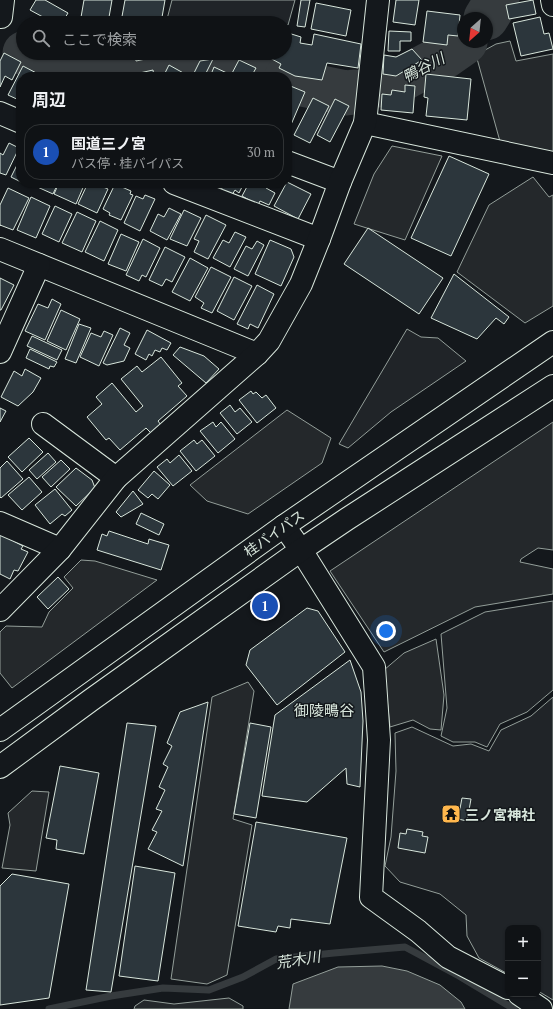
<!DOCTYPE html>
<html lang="ja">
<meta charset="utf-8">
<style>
body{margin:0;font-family:"PT Serif","Noto Sans JP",serif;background:#181b1e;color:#f1f3f6}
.controls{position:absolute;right:12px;bottom:12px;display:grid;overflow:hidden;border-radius:8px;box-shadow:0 1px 3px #0004}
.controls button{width:36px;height:36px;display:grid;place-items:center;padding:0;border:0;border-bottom:1px solid #2f3234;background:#0f1215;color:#f1f3f6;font:20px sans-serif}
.compass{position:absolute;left:457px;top:12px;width:36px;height:36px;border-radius:50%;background:#0f1215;box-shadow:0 1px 3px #0004;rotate:207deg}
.you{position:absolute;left:386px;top:631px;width:14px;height:14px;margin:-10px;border:3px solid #fff;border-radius:50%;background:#1a73e8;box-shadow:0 0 0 6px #1a73e833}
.badge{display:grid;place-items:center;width:26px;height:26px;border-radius:50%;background:#ea580c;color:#fff;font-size:13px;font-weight:700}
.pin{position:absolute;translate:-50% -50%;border:2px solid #fff;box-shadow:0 1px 4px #0006}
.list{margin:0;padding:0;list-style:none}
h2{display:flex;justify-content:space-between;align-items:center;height:52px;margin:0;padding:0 16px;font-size:17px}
h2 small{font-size:13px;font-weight:400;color:#9b9ea0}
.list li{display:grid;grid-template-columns:26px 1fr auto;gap:12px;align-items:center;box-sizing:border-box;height:56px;margin:0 8px 8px;padding:0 8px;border:1px solid #2f3234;border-radius:16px}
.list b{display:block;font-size:15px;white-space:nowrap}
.list p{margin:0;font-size:13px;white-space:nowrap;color:#9b9ea0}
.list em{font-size:13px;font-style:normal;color:#9b9ea0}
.icon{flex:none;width:22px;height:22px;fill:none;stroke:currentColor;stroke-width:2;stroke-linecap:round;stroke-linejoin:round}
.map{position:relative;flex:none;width:553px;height:1009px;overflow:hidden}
.search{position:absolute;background:#0f1215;box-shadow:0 1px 3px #0004;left:16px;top:16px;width:276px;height:44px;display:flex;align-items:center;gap:10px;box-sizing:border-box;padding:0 14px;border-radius:22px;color:#9b9ea0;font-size:15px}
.panel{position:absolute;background:#0f1215;box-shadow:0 1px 3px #0004;left:16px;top:72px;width:276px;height:116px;border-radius:16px}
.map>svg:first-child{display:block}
.green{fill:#202428;stroke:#939e99}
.parking{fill:#24282b;stroke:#939e99}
.water{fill:#363b3e;stroke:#939e99}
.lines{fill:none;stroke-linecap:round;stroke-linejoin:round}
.stream{stroke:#363b3e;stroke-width:7}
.river{stroke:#363b3e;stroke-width:45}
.building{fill:#2c363c;stroke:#d8e6dc}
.street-casing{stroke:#d8e6dc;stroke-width:24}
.highway-casing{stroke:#d8e6dc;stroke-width:24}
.street{stroke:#14181c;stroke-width:22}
.highway{stroke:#14181c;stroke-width:22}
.labels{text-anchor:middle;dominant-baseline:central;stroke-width:3;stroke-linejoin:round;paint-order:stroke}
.street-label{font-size:14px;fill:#d8e6dc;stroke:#14181c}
.poi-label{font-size:14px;font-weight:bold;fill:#d8e6dc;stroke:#14181c;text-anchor:start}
.water-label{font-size:15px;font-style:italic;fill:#d8e6dc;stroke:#14181c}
.neighbourhood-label{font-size:15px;fill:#d8e6dc;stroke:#14181c}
</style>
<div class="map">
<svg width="553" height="1009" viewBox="0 0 553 1009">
<rect width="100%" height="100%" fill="#14181c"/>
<g class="green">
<polygon points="172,0 295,0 288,25 285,25 285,23 166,23"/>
<polygon points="407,329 421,337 438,338 466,361 391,412 348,448 339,444"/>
<polygon points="553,601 553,690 527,712 500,724 487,747 475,742 453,742 441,736 447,708 441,634 485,612"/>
<polygon points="553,697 553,1000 538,991 538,928 508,928 508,974 479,958 467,936 466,915 440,894 400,882 385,866 391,837 396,771 395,733 412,727 453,746 471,744 489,751 501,730 531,716"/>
</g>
<g class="parking">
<polygon points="510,41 516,61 553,54 553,156 501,145 476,55 496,44"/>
<polygon points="392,146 442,156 405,240 354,224 374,174"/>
<polygon points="533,177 549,197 553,195 553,306 525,323 457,272 489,205"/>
<polygon points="287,410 331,438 322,463 248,514 207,501 190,485"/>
<polygon points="553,422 553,550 538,548 521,559 520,562 553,569 553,594 475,607 384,652 330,571"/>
<polygon points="81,560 95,561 157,580 12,688 0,673 0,632 6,626 42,627 49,612 73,588 64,577"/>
<polygon points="436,639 444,695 441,730 430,729 413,720 390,727 384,670 404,653"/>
<polygon points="248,682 254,691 233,819 252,825 227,975 207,984 171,979 212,697"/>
<polygon points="32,791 49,792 36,871 2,868 10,825 8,813"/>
<polygon points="229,998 243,1006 243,1009 134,1009 135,1006 144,1000 174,1004"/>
</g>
<polygon class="water" points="382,966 407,971 440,985 461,1002 465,1009 289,1009 293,984 338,967"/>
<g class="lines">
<polyline class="stream" points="49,1009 111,996 163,988 209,990 243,977 276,959 334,953 405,947 459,976 514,1009"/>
<g class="river">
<polyline points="486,18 497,0"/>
<polyline points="25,53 36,58 73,69 98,73 121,70 215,53"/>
<polyline points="232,53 247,57 287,77"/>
<polyline points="287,77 302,84 346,93 354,92"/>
<polyline points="379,85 398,81 445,56 465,42"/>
</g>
</g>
<g class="building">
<polygon points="36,0 45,0 68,13 62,23 54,23 30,10"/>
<polygon points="84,0 112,0 108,23 80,23"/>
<polygon points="125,0 165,0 161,23 127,23 121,22"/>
<polygon points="301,0 310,0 305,27 297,26"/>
<polygon points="396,0 419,0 415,25 393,22"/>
<polygon points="533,0 536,14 509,19 506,5"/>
<polygon points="316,3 351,10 346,36 311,29"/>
<polygon points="427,11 460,15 458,36 448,35 447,45 423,42"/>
<polygon points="540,17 544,34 549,33 553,49 521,56 513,23"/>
<polygon points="389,31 411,32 411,41 400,41 400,51 388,51"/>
<polygon points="285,32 301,37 300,43 312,45 314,34 361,44 358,68 327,63 322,80 295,76 279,68 281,64 270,58 272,53 285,53"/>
<polygon points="412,49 422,60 396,76 383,74 384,55 396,57"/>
<polygon points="4,53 21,62 12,80 5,76 0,87 0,61"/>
<polygon points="135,53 159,53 160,56 136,61"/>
<polygon points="213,59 204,77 192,77 200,61"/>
<polygon points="239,60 256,68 251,77 230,77"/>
<polygon points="169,65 187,75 186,77 163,77"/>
<polygon points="23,66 44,77 21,77 21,101 8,95"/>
<polygon points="214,67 229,74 227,77 210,77"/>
<polygon points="153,70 154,77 122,77"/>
<polygon points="426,74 471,79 467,120 426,116 428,98 424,97"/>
<polygon points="288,85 305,92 287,134 287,86"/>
<polygon points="405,85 415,86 413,113 381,110 382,94 391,95 392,90 405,92"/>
<polygon points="313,98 329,106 310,143 294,135"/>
<polygon points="335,99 349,106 330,142 317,135"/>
<polygon points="9,143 19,148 6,175 0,173 0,153 3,155"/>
<polygon points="449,156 489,174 451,256 411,238"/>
<polygon points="21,157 21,182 11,177"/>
<polygon points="287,182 311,194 298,219 274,206"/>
<polygon points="34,183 58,183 53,194 33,185"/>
<polygon points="59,183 85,183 76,204 54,194"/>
<polygon points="88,183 105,183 103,187 108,189 97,213 78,204"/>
<polygon points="217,183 244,183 239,193 235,190 232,195 221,190 223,186"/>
<polygon points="249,183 269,183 266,188 275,193 269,205 260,201 258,205 242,196"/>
<polygon points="115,184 131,191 130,194 133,195 121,220 109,215 110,213 103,209"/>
<polygon points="8,188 29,198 13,230 0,225 0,226 0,205"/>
<polygon points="145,195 155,199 140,231 124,223 136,196 143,199"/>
<polygon points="31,197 50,206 36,238 17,230"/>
<polygon points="55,206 72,214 59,242 42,234"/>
<polygon points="169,208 181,214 167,240 150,231 158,214 164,217"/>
<polygon points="184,210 201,218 187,246 170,239"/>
<polygon points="77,212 96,221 82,252 62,243"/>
<polygon points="206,215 226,225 208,259 194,252 199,241 194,239"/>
<polygon points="100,221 118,230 104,261 85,252"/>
<polygon points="368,228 443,278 419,314 344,264"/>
<polygon points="235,232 246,237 230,267 213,258 223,240 229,243"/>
<polygon points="121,234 139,242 126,271 108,264"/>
<polygon points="143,239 160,248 146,277 142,275 139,281 126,275"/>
<polygon points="270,240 291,249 294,257 281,286 255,274"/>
<polygon points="257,241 264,245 248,276 234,269 246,246 252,249"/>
<polygon points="165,247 185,257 172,282 166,279 162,286 149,280"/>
<polygon points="190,258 208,268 190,301 172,292"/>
<polygon points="211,267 231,277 212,313 201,308 204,303 195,297"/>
<polygon points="454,274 509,317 504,324 496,318 477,339 431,318"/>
<polygon points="234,277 252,286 234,320 217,311"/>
<polygon points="0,278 14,285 1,310 0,310"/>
<polygon points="257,285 274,294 258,328 250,324 248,329 237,324"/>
<polygon points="52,299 61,304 45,340 25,331 38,304 48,308"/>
<polygon points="61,310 80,319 66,350 47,341"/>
<polygon points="79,324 91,328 76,363 65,359"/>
<polygon points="120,328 130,333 124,345 130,348 124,361 107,365 103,363"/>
<polygon points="147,330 171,343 167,350 162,348 160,352 155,350 152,356 149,354 146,360 135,354"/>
<polygon points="104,331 113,335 99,366 80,357 91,333 101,337"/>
<polygon points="32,336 62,350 57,360 27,346"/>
<polygon points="180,347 204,356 219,369 206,383 173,355"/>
<polygon points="30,349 57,362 54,367 50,366 49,369 26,358"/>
<polygon points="161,357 182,383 178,386 187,396 158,421 161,425 151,433 146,428 120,450 109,438 106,440 87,417 102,404 96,397 112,383 136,412 143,406 121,379 137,366 142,372"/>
<polygon points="25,369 41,378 33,392 18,406 1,397 14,371 22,376"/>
<polygon points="251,391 253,394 256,392 262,398 266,395 276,408 257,423 239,400"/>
<polygon points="230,405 235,412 240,408 252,422 237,434 220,413"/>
<polygon points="0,408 6,411 0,422"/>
<polygon points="213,422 216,427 221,422 235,439 218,453 200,431"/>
<polygon points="29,438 43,452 22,472 8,457"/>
<polygon points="194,440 197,444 202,440 215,456 196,471 180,451"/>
<polygon points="48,453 56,462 37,479 29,470"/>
<polygon points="179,455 192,471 173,486 157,467 167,459 170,463"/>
<polygon points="61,460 70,469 51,487 42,477"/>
<polygon points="7,461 23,479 1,498 0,497 0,468"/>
<polygon points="76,468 92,480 95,488 76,506 56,487"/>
<polygon points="154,471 170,485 158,499 152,494 148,498 138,490"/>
<polygon points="29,477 42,492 22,510 8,495"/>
<polygon points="55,489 72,510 65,516 62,514 50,524 35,505"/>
<polygon points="133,491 143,504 121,517 116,512"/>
<polygon points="141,513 164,524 159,535 136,524"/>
<polygon points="109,531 148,544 149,539 169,545 161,570 97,550 102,534 107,536"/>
<polygon points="0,534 23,546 21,549 28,552 18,571 14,570 10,579 0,574"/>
<polygon points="58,577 69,589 48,609 37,597"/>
<polygon points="307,608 318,611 345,652 277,705 246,665 250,650"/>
<polygon points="350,660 361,692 363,721 360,787 347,784 346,768 307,802 262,796 275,715"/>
<polygon points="208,702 183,866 148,849 157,832 152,830 162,811 156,809 165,790 159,787 168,767 163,764 172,746 167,743 180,712"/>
<polygon points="127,723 156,726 111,992 86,990"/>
<polygon points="250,723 271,727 256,818 234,814"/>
<polygon points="60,766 99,773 84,854 56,849 57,840 46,838"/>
<polygon points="462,798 471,799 467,821 458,819"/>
<polygon points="256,822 347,838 330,924 291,919 290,928 278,926 276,932 238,926"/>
<polygon points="407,829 423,832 422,836 428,837 425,853 398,848 400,833 406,834"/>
<polygon points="135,866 175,873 158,981 119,976"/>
<polygon points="12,874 69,884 49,998 0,1005 0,886"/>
</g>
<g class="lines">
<defs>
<g id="street">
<polyline points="552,0 553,5"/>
<polyline points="1,17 3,0"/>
<polyline points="0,113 21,122"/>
<polyline points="365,123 553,163"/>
<polyline points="287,162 340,182"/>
<polyline points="174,183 319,239"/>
<polyline points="0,249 257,354"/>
<polyline points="0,352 39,265"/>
<polyline points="43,424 116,478"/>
<polyline points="0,523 60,549"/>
<polyline points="284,526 301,550 374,667 379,740 371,897 418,931 448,957 508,988"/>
<polyline points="0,610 60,549 116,478 257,354 269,341 301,284 319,239 340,182 365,123 378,0"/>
<polyline points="519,994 541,1009"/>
</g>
<g id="highway">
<polyline points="0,730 284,526 553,342"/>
<polyline points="0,767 91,700 301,550 347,519 553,386"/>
</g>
</defs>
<use href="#street" class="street-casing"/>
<use href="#highway" class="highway-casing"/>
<use href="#street" class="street"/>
<use href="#highway" class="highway"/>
</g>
<defs>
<symbol id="temple-square" viewBox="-11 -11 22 22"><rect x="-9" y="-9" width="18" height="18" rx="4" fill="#ffb74d" stroke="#14181c"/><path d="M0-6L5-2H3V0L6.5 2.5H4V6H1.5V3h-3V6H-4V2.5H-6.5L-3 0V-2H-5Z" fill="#111"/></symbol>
</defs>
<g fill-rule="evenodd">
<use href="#temple-square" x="440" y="803" width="22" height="22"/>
</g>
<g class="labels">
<g class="street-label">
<text transform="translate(274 533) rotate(-35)">桂バイパス</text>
</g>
<g class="poi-label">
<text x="465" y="814">三ノ宮神社</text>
</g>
<g class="water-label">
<text transform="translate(423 67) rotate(-28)">鴨谷川</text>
<text transform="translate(298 959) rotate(-9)">荒木川</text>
</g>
<g class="neighbourhood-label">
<text x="324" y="710">御陵鴫谷</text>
</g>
</g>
</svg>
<div class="controls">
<button>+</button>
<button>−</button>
</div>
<svg class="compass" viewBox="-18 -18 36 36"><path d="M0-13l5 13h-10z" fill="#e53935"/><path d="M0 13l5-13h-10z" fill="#9b9ea0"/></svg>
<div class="you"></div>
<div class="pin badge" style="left:265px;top:606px;background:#1a4fb4">1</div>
<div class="search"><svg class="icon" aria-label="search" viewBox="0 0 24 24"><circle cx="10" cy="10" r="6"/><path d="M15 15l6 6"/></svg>ここで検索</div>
<section class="panel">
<h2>周辺<small></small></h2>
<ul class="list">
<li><span class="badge" style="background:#1a4fb4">1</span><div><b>国道三ノ宮</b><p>バス停 · 桂バイパス</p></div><em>30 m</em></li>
</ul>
</section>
</div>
